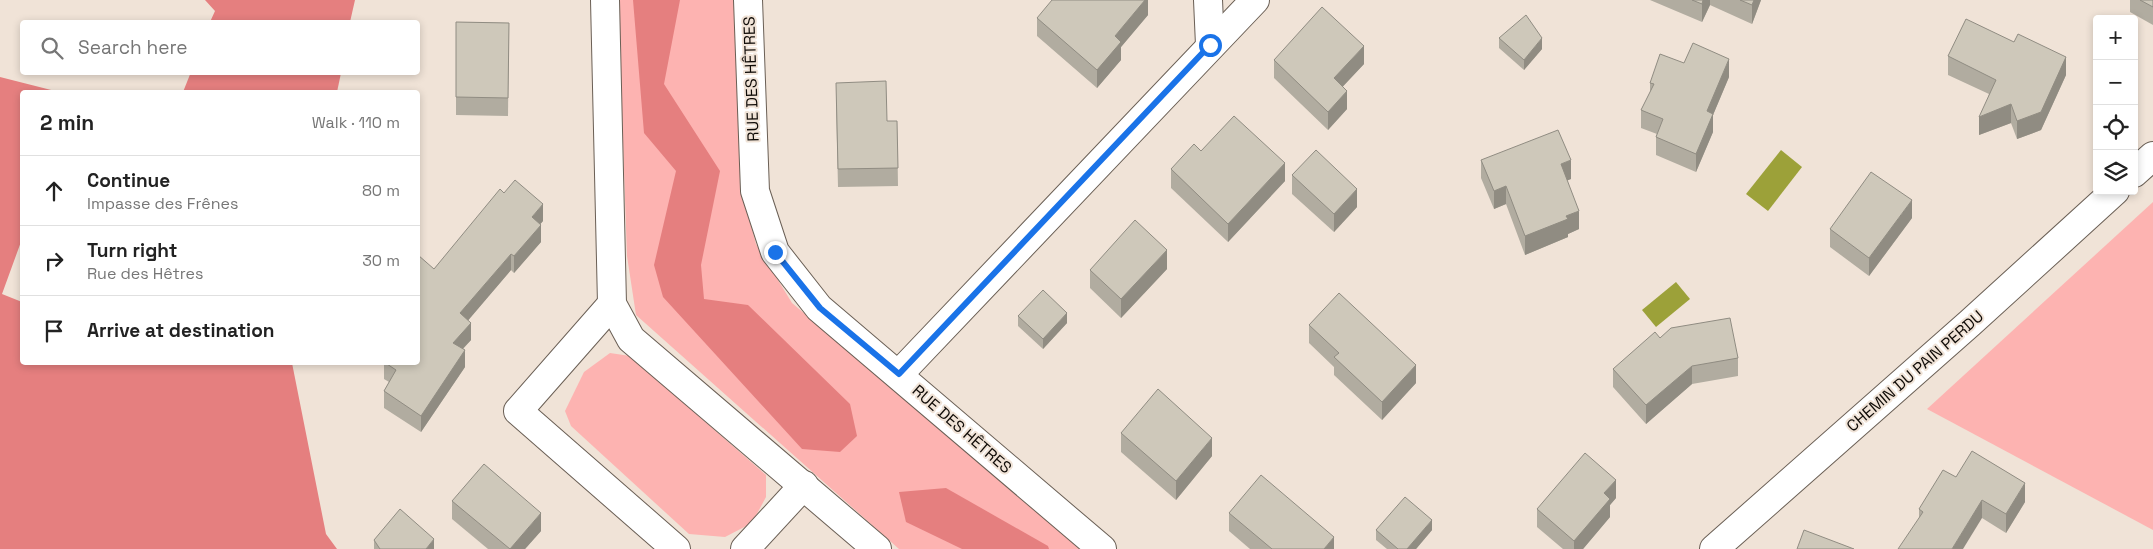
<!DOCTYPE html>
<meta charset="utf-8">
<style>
body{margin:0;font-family:"Space Grotesk",sans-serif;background:#f2f2f2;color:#222}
.controls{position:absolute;right:15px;top:15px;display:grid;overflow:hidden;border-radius:5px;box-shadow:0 2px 8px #0003}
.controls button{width:45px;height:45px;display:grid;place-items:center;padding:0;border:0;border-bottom:1px solid #e0e0e0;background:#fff;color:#222;font:25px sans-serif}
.stop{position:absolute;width:15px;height:15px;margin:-11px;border:4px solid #1a73e8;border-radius:50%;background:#fff}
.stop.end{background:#1a73e8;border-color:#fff;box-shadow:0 1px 5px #0008}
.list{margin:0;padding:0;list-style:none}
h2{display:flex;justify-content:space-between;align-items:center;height:65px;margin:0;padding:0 20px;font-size:21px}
h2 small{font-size:16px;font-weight:400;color:#767676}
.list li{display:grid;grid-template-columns:32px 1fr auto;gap:15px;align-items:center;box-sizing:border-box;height:70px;padding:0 20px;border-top:1px solid #e0e0e0}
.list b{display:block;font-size:19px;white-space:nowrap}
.list p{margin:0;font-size:16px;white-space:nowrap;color:#767676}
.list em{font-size:16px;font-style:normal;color:#767676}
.icon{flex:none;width:28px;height:28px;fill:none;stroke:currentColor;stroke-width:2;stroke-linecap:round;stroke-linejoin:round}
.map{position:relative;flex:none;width:2153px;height:549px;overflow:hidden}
.search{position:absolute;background:#fff;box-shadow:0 2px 8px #0003;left:20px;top:20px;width:400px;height:55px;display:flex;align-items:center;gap:12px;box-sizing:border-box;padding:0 18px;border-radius:5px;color:#767676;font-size:19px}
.panel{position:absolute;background:#fff;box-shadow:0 2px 8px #0003;left:20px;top:90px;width:400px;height:275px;border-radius:5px}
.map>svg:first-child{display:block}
.green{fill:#fdb3b1}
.forest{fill:#e57f7f}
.water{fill:#9ca139}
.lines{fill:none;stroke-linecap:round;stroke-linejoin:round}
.street-casing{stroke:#6a5f55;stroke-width:30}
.street{stroke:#fff;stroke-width:28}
.wall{fill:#b1aca0}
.shaded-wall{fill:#908c82}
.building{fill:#cec8ba;stroke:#908c82}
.route{stroke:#1a73e8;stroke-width:6}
.labels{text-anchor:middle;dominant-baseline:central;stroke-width:4;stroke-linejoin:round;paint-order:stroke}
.street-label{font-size:16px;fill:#0f0b07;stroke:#f0e3d7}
</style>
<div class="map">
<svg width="2153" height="549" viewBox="0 0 2153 549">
<rect width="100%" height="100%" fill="#f0e3d7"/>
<g class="green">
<polygon points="618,0 736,0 741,186 756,244 792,303 1083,549 899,549 636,315 627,256"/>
<polygon points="2153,202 2153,530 1927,409"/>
<polygon points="610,353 630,356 766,475 766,497 752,523 725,537 689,534 571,426 565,411 584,372"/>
</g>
<g class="forest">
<polygon points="205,0 355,0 350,22 210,22 215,11"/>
<polygon points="633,0 680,0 664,84 720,171 701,265 704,299 748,305 850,404 857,436 840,452 802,449 663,297 654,265 676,171 644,133"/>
<polygon points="191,72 341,72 341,73 337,92 183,92"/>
<polygon points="0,77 59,92 22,92 22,239 2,294 22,302 22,362 292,363 326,534 337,549 0,549"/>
<polygon points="946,488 1048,546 1049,549 962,549 906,522 899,492"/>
</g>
<g class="water">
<polygon points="1781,150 1802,167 1768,211 1746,194"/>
<polygon points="1676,282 1690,299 1656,327 1642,310"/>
</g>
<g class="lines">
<defs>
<g id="street">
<polyline points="605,0 612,304 631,339 877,549"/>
<polyline points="748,0 755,191 775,252 819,308 1102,549"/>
<polyline points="1208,0 1210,45"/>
<polyline points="2134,173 2153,156"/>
<polyline points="612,304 518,411 676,549"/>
<polyline points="899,374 1255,0"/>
<polyline points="745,549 804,485"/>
<polyline points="1714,549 1970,323 2115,191"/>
</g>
</defs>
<use href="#street" class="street-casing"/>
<use href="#street" class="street"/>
</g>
<g class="wall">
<polygon points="1148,0 1148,15 1121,47 1121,60 1097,88 1037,36 1037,18"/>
<polygon points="1650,0 1761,0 1752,24 1710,5 1702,22"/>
<polygon points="2130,0 2153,0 2153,25 2130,12"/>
<polygon points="456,22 509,23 508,116 456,115"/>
<polygon points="1499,38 1542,49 1524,70 1499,48"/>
<polygon points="1948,56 2066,75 2041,130 2017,139 2011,123 1979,135 1989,94 1948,75"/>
<polygon points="1274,60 1364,64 1343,86 1347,109 1328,130 1274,78"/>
<polygon points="1684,63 1729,77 1713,115 1713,132 1696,172 1656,155 1656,137 1657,134 1641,128 1641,110 1650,93 1650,83"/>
<polygon points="836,100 887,121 897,121 898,186 838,187"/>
<polygon points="1201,151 1285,181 1228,242 1171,188 1171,169"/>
<polygon points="1481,160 1571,179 1567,180 1579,229 1568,234 1568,237 1525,255 1506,204 1494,209 1481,178"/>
<polygon points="1292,175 1357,207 1334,232 1292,194"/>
<polygon points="504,193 543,221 540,224 541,242 514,273 511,270 468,320 471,340 463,349 465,367 421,432 384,408 384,391 389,382 384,379 384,362 418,362 434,269"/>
<polygon points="1912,218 1869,276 1830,247 1830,229"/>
<polygon points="1167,269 1121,318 1090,288 1090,270"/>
<polygon points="1018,316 1067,323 1043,349 1018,326"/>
<polygon points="1309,325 1416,383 1382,420 1334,375 1334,367 1309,343"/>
<polygon points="1660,338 1738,358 1738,376 1692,384 1646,424 1613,387 1613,369"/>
<polygon points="1121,433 1212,456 1176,500 1121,452"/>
<polygon points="1956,477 2025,502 2006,533 1982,518 1919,518 1919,509"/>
<polygon points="1616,498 1610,505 1610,517 1583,549 1563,549 1537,527 1537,509"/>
<polygon points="452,501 541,531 525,549 488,549 452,519"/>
<polygon points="1229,513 1334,549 1250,549 1229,531"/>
<polygon points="1376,530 1432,530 1416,549 1387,549 1376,540"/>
<polygon points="374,540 434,549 374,549"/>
</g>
<g class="shaded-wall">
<polygon points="1145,0 1148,0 1148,15 1121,47 1121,60 1097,88 1097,70 1115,36"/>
<polygon points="1703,0 1710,0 1710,5 1702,22 1702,4"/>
<polygon points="1754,0 1761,0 1752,24 1752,5"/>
<polygon points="1542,38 1542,49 1524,70 1524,60"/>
<polygon points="1364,46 1364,64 1334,96 1334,78"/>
<polygon points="2066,57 2066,75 2041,130 2017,139 2017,121"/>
<polygon points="1729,59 1729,77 1713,115 1713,132 1696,172 1696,154 1707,111"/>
<polygon points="1347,91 1347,109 1328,130 1328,112"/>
<polygon points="2011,104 2011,123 1979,135 1979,117"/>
<polygon points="1571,160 1571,179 1561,183 1561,164"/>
<polygon points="1285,163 1285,181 1228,242 1228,224"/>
<polygon points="1506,186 1506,204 1494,209 1494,191"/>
<polygon points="1357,189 1357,207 1334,232 1334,214"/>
<polygon points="1912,200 1912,218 1869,276 1869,258"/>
<polygon points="543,204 543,221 532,234 532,217"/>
<polygon points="1579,211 1579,229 1568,234 1568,237 1525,255 1525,236 1566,216"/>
<polygon points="541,225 541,242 514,273 514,256"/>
<polygon points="1167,250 1167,269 1121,318 1121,299"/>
<polygon points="511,254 511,270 460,330 460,313"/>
<polygon points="1067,313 1067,323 1043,349 1043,339"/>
<polygon points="471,323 471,340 453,359 453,343"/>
<polygon points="465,350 465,367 421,432 421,416"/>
<polygon points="1416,365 1416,383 1382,420 1382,402"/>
<polygon points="1692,366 1692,384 1646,424 1646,405"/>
<polygon points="1212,438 1212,456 1176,500 1176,481"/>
<polygon points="1616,480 1616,498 1610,505 1610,517 1583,549 1574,549 1574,541 1604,493"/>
<polygon points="2025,483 2025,502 2006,533 2006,514"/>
<polygon points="1982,500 1982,518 1963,549 1952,549"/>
<polygon points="541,513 541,531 525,549 510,549"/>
<polygon points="1432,520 1432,530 1416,549 1407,549"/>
<polygon points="1334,537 1334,549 1324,549"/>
<polygon points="434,539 434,549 426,549"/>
</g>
<g class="building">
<polygon points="1052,0 1145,0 1115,36 1121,42 1097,70 1037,18"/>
<polygon points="1692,0 1703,0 1702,4"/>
<polygon points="1740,0 1754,0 1752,5"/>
<polygon points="2140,0 2153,0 2153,7"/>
<polygon points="1322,7 1364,46 1334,78 1347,91 1328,112 1274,60"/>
<polygon points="1526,15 1542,38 1524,60 1499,38"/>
<polygon points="1966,19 2014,42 2018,34 2066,57 2041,112 2017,121 2011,104 1979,117 1996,80 1948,56"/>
<polygon points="456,22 509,23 508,98 456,97"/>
<polygon points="1693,43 1729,59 1707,111 1713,114 1696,154 1656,137 1663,119 1641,110 1654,84 1650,83 1660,54 1684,63"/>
<polygon points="886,81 887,121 897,121 898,168 838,169 836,83"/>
<polygon points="1234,116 1285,163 1228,224 1171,169 1194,144 1201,151"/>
<polygon points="1558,130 1571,160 1561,164 1579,211 1566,216 1568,219 1525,236 1506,186 1494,191 1481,160"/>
<polygon points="1316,150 1357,189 1334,214 1292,175"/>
<polygon points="1871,172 1912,200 1869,258 1830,229"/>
<polygon points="515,180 543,204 532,217 541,225 514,256 511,254 460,313 471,323 453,343 465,350 421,416 384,391 396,370 384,362 418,362 418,255 434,269 500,189 504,193"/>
<polygon points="1135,220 1167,250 1121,299 1090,270"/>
<polygon points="1043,290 1067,313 1043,339 1018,316"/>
<polygon points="1339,293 1416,365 1382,402 1334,357 1339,353 1309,325"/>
<polygon points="1730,318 1738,358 1692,366 1646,405 1613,369 1655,332 1660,338 1671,328"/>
<polygon points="1158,389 1212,438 1176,481 1121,433"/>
<polygon points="1972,451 2025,483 2006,514 1982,500 1952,549 1898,549 1923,512 1919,509 1943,470 1956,477"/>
<polygon points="1585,453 1616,480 1604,493 1610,499 1574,541 1537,509"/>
<polygon points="484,464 541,513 510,549 452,501"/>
<polygon points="1261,475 1334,537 1324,549 1272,549 1229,513"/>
<polygon points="1405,497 1432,520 1407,549 1398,549 1376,530"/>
<polygon points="400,509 434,539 426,549 380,549 374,540"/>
<polygon points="1804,530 1854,549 1797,549"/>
</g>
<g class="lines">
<polyline class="route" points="775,252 820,308 899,374 1210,45"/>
</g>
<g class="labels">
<g class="street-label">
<text transform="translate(751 79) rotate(-92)">RUE DES HÊTRES</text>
<text transform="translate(1915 371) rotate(-41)">CHEMIN DU PAIN PERDU</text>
<text transform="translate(962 429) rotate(41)">RUE DES HÊTRES</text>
</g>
</g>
</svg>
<div class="controls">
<button>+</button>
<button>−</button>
<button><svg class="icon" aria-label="locate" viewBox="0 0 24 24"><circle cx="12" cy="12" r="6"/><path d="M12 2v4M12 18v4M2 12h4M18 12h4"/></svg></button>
<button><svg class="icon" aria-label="layers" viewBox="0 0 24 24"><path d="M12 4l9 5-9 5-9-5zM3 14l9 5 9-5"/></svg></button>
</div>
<div class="stop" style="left:1210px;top:45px"></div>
<div class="stop end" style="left:775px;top:252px"></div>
<div class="search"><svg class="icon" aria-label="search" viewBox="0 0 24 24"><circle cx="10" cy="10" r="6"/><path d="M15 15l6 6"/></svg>Search here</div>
<section class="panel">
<h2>2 min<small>Walk · 110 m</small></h2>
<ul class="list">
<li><svg class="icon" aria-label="ahead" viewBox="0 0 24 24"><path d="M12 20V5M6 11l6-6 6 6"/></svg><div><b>Continue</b><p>Impasse des Frênes</p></div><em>80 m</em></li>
<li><svg class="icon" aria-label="right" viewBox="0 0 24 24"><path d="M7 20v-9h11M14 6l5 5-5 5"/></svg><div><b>Turn right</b><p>Rue des Hêtres</p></div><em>30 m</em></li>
<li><svg class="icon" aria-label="arrive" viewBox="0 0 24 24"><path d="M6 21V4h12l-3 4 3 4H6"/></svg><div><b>Arrive at destination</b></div></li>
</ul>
</section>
</div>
